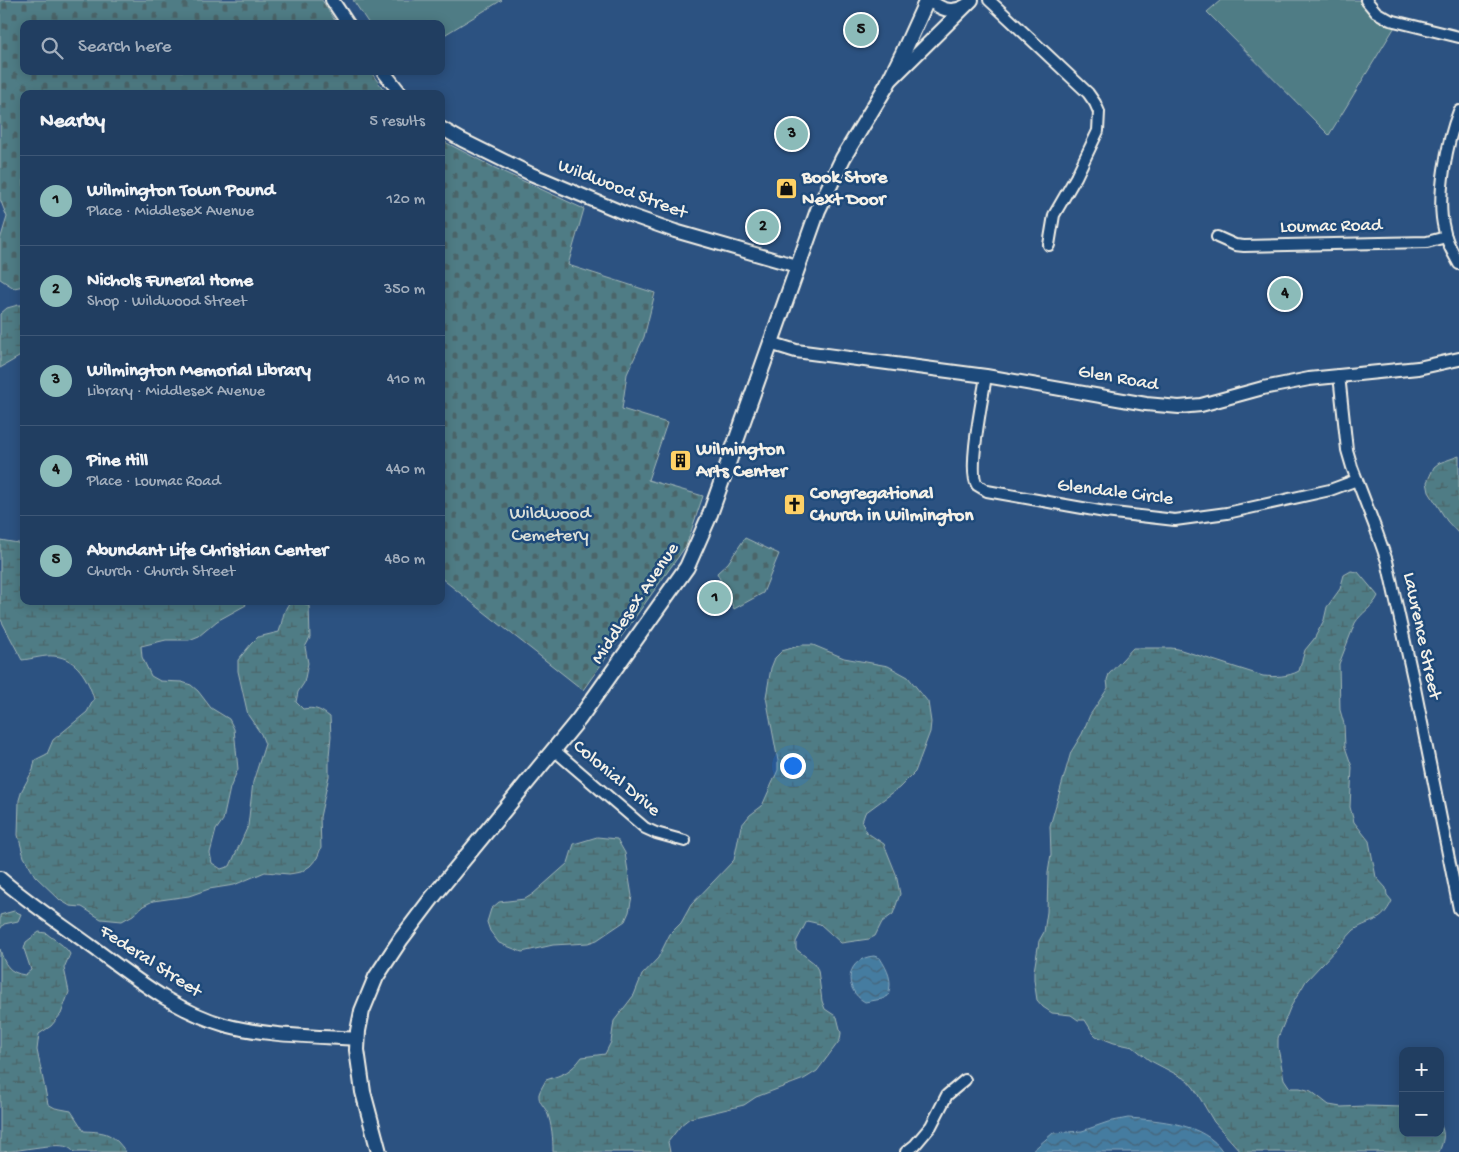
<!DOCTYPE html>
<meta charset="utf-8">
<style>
body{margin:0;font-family:"Gochi Hand",sans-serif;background:#2d496a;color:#f1f3f6}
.controls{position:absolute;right:15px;bottom:15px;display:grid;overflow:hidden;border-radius:10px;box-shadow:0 2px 12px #0003}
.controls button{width:45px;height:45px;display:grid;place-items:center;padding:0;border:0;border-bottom:1px solid #3e5776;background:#213e61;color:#f1f3f6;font:25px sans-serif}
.you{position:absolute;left:792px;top:765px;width:18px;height:18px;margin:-12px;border:4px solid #fff;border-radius:50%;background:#1a73e8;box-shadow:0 0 0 8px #1a73e833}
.badge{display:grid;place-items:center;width:32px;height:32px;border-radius:50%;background:#8bbbb9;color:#111;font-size:16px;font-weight:700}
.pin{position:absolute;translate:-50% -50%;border:2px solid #fff;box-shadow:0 1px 5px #0006}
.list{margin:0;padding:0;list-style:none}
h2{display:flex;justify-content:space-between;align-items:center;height:65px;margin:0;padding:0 20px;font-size:21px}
h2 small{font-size:16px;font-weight:400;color:#a2aebd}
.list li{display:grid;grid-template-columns:32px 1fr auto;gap:15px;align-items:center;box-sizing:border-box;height:90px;padding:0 20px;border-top:1px solid #3e5776}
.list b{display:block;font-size:19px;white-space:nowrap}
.list p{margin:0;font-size:16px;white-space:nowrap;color:#a2aebd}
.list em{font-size:16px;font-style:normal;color:#a2aebd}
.icon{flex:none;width:28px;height:28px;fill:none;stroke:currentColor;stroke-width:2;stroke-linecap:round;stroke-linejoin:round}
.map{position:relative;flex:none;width:1459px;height:1152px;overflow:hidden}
.search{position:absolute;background:#213e61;box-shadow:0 2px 12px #0003;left:20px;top:20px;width:425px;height:55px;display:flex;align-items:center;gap:12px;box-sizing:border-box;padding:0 18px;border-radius:10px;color:#a2aebd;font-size:19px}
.panel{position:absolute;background:#213e61;box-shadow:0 2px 12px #0003;left:20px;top:90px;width:425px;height:515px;border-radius:10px}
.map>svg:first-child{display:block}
.wetland{fill:url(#wetland-marsh);stroke:#a2b6b6}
.cemetery{fill:url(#cemetery-stones);stroke:#a2b6b6}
.green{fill:#4f7c85;stroke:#a2b6b6}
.water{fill:url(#water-waves);stroke:#8aaabd}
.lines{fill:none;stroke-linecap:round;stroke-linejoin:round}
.minor-casing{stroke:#f4f1e8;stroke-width:14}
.tertiary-casing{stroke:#f4f1e8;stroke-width:16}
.secondary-casing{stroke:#f4f1e8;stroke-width:18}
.minor{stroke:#1f4a7a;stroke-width:10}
.tertiary{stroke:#1f4a7a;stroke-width:12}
.secondary{stroke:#1f4a7a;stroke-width:14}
.labels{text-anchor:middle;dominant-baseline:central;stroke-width:5;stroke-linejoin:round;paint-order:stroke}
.poi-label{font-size:19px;font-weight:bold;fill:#f4f1e8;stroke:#1f4a7a;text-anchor:start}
.street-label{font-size:19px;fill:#f4f1e8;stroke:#1f4a7a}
.park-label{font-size:19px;fill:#dbdfd9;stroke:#1f4a7a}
</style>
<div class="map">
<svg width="1459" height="1152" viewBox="0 0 1459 1152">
<defs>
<pattern id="wetland-marsh" width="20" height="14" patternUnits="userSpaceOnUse" patternTransform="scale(1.25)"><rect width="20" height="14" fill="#4f7c85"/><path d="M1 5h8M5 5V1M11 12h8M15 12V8" fill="none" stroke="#4c6569"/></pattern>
<pattern id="cemetery-stones" width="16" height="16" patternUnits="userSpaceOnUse" patternTransform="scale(1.25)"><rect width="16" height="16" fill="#4f7c85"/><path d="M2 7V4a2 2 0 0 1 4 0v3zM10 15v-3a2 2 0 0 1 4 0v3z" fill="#4c6569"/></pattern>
<pattern id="water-waves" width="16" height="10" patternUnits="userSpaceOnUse" patternTransform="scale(1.25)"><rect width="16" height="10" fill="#447ba0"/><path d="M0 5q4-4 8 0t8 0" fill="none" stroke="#466478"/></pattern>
</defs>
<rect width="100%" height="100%" fill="#2c5281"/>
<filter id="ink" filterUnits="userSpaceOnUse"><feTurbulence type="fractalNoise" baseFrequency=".02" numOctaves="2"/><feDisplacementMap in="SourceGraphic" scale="10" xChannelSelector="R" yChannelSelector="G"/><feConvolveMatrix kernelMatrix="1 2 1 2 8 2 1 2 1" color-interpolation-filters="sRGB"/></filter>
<g filter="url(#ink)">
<g class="wetland">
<polygon points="18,305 24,305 24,354 0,368 0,314 7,308"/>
<polygon points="1459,456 1459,534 1447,521 1434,500 1429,492 1427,482 1434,467 1439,463"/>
<path d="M 0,540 L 24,544 L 24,601 L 244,601 L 246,605 L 217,621 L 199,636 L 189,640 L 166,640 L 141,646 L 142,657 L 151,676 L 160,681 L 182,682 L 191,685 L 198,691 L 211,708 L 229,719 L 234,729 L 238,769 L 230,788 L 223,820 L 216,830 L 210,853 L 212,863 L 221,869 L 230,866 L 248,826 L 253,782 L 265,744 L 261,734 L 248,715 L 238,671 L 238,660 L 251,644 L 258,637 L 279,632 C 283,621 282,612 290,602 L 300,601 L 309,606 L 310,638 L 305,647 L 308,663 L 304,683 L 298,692 L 296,702 L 303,709 C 314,707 320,709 330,717 L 331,736 L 329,756 L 329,776 L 320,817 L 321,848 L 317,858 L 310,866 L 301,872 L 289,874 L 265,872 L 234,885 L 209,889 L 189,896 L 153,901 L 143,906 L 133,915 L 122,921 L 101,919 L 82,907 L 70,906 L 60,900 L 35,876 L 24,857 L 18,835 L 19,800 L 22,790 L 33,770 L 35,760 L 47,754 L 53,740 L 87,712 L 94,699 C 88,679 77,658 54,656 C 44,655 32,659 22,660 L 0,618 Z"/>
<path d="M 1351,571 L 1358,572 L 1378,596 C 1373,607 1361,613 1355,623 L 1339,664 L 1340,710 L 1344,724 L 1345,747 L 1352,767 L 1350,807 L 1354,822 L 1369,841 L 1376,877 L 1386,888 L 1387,895 L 1392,901 C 1381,924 1373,918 1354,930 L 1306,981 L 1290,1008 L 1278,1038 L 1278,1048 L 1284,1079 L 1290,1088 L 1300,1088 L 1311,1091 L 1329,1105 L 1341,1107 L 1365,1106 L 1403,1107 L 1403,1133 L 1440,1133 L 1440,1124 C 1446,1134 1443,1142 1439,1152 L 1241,1152 L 1214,1122 L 1194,1088 L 1187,1080 L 1149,1060 L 1133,1047 L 1114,1043 L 1096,1036 L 1093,1033 L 1085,1020 L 1078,1020 L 1071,1015 L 1052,1013 L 1043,1007 L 1037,1000 L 1034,980 L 1034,971 L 1039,941 L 1044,932 L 1047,912 L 1048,873 L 1051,854 L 1050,826 L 1071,752 L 1082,734 L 1090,715 L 1108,688 L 1107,680 L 1109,674 L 1133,648 L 1171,648 L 1178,649 L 1263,676 C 1275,677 1288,677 1299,671 L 1305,650 L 1314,639 L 1324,620 L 1327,607 L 1340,589 L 1344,575 Z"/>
<path d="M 802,645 L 813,645 L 844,658 L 888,666 L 908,677 L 928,702 L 931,722 L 930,732 L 915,772 L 899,788 L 865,813 L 862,822 L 866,832 L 884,844 L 896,874 L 900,894 L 893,914 L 882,922 L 875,936 L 869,939 L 841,943 L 820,924 L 807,921 L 796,942 L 796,949 L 814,963 L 818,970 L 822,1001 L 825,1009 L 837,1017 L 841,1033 L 840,1040 L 817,1071 L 804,1079 L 756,1097 L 744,1105 L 690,1118 L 681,1125 L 668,1142 L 670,1152 L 553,1152 C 553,1138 552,1125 547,1112 C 544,1106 538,1102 539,1094 C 540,1090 544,1084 546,1080 C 564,1074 571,1072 582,1057 L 605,1054 L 611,1042 L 614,1021 L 634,995 L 642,975 L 658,958 L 670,934 L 681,923 L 691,905 L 734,860 L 741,826 L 750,815 L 762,806 L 778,770 L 778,761 L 766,697 L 771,668 L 775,658 L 782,651 Z"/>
<polygon points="597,837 617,839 625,853 632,896 629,912 625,921 597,940 588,943 553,945 522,952 499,943 490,931 487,922 491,909 499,902 525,899 533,894 568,863 574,844"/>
<polygon points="14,911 21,914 18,921 4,924 0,929 0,915"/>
<path d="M 39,932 L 46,933 C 54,940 65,945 70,954 L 64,968 L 69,992 L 61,1014 L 51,1026 L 39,1034 L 37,1050 L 48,1104 L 55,1108 L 71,1111 L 84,1131 C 107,1132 112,1133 126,1152 L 74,1152 C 72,1150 70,1148 67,1147 C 55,1142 16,1152 0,1152 L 0,949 C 4,964 9,973 25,975 L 31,970 L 24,949 L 26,942 Z"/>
</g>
<g class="cemetery">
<polygon points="0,0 322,0 337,24 24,24 24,71 370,71 387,94 24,94 24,286 14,288 0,279 0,240 7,217 0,199"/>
<polygon points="441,140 495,168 584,209 568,265 655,293 644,337 627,374 622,409 667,423 648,480 703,496 686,546 583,690 441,578"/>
<polygon points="745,538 779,554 763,593 734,609 717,573 728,563"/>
</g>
<g class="green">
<polygon points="353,0 502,0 441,37 441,24 369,24"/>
<polygon points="1221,0 1361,0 1381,19 1396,25 1329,135 1207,12"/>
</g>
<g class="water">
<path d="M 874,956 L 880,958 C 888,971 893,980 888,996 L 882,999 L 865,1002 C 842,989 846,958 874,956 Z"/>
<path d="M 1128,1118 C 1158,1120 1205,1123 1223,1152 L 1031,1152 L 1053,1133 L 1082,1131 L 1108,1122 Z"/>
</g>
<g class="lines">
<defs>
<g id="minor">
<polyline points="989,0 1088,93 1095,103 1099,112 1098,131 1076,177 1054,215 1049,245"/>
<polyline points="1366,0 1376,12 1390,20 1459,37"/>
<path d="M 1459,111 C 1447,141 1436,198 1444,229 C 1446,242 1453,253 1459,264"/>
<polyline points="1217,237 1235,245 1244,246 1427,242 1446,237"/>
<polyline points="1339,375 1347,450 1352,467 1375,527 1387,561 1414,683 1459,909"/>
<path d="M 986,376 C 983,397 967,470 977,485 L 987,491 L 1105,512 L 1175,520 L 1227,513 L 1330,490 L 1357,480"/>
<polyline points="554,750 645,828 656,833 685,841"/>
<polyline points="906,1152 915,1145 931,1126 947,1095 965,1080"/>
</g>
<g id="tertiary">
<polyline points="332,0 348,24"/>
<path d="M 929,0 C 941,9 950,14 965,6"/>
<polyline points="383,71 401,94"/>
<polyline points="890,81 972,0"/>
<polyline points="441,128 462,140 531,174 624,213 675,231 797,266"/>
<polyline points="770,343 796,351 986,376 1146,404 1179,407 1201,405 1263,388 1309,379 1418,368 1459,359"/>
<path d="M 0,878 C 29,903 61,924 91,946 C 134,977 173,1010 225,1025 C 266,1036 314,1036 357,1039"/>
</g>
<polyline id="secondary" points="379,1152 363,1092 357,1050 358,1031 362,1011 376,977 401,939 432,898 579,719 687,567 709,517 818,210 843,158 887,85 903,53 927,0"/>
</defs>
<use href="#minor" class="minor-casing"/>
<use href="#tertiary" class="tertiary-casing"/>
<use href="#secondary" class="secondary-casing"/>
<use href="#minor" class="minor"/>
<use href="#tertiary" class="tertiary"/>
<use href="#secondary" class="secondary"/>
</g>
</g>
<defs>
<symbol id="shop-square" viewBox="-11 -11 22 22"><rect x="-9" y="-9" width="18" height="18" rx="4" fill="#ffd166" stroke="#1f4a7a"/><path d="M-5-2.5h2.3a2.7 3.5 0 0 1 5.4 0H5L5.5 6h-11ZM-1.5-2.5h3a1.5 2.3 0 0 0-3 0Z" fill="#111"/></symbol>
<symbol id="building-square" viewBox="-11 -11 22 22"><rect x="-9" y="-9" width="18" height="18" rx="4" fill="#ffd166" stroke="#1f4a7a"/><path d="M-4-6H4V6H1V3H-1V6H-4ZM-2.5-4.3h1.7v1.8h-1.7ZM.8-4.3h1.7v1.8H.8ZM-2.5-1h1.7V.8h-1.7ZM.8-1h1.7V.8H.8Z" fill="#111"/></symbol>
<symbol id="church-square" viewBox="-11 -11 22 22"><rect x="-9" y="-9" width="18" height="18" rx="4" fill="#ffd166" stroke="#1f4a7a"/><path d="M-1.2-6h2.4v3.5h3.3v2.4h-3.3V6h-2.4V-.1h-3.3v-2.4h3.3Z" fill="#111"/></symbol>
</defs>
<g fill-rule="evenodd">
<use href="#shop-square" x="774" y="176" width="25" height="25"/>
<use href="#building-square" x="668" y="448" width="25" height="25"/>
<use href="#church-square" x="782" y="492" width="25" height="25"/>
</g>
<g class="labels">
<g class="poi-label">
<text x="802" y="178">Book Store<tspan x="802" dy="22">Next Door</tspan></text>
<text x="696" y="450">Wilmington<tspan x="696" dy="22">Arts Center</tspan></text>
<text x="810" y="494">Congregational<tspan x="810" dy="22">Church in Wilmington</tspan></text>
</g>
<g class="street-label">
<text transform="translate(622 190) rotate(21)">Wildwood Street</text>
<text transform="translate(1331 227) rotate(-1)">Loumac Road</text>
<text transform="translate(1118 379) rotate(10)">Glen Road</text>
<text transform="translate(1115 493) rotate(7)">Glendale Circle</text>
<text transform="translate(636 604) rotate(-56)">Middlesex Avenue</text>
<text transform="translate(1421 636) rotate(78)">Lawrence Street</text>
<text transform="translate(616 779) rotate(40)">Colonial Drive</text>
<text transform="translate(150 962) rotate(33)">Federal Street</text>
</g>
<g class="park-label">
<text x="550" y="514">Wildwood<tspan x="550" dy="22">Cemetery</tspan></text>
</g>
</g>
</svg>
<div class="controls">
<button>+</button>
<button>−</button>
</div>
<div class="you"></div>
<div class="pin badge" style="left:715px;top:598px">1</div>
<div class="pin badge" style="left:763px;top:227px">2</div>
<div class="pin badge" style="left:792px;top:134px">3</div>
<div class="pin badge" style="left:1285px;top:294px">4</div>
<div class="pin badge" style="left:861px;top:30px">5</div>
<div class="search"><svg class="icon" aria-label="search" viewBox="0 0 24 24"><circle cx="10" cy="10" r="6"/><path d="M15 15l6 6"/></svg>Search here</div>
<section class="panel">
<h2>Nearby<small>5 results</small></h2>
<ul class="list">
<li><span class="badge">1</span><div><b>Wilmington Town Pound</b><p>Place · Middlesex Avenue</p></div><em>120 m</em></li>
<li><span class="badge">2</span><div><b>Nichols Funeral Home</b><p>Shop · Wildwood Street</p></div><em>350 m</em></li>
<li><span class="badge">3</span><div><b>Wilmington Memorial Library</b><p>Library · Middlesex Avenue</p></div><em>410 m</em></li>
<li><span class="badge">4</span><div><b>Pine Hill</b><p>Place · Loumac Road</p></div><em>440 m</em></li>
<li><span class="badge">5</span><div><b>Abundant Life Christian Center</b><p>Church · Church Street</p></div><em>480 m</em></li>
</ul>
</section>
</div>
